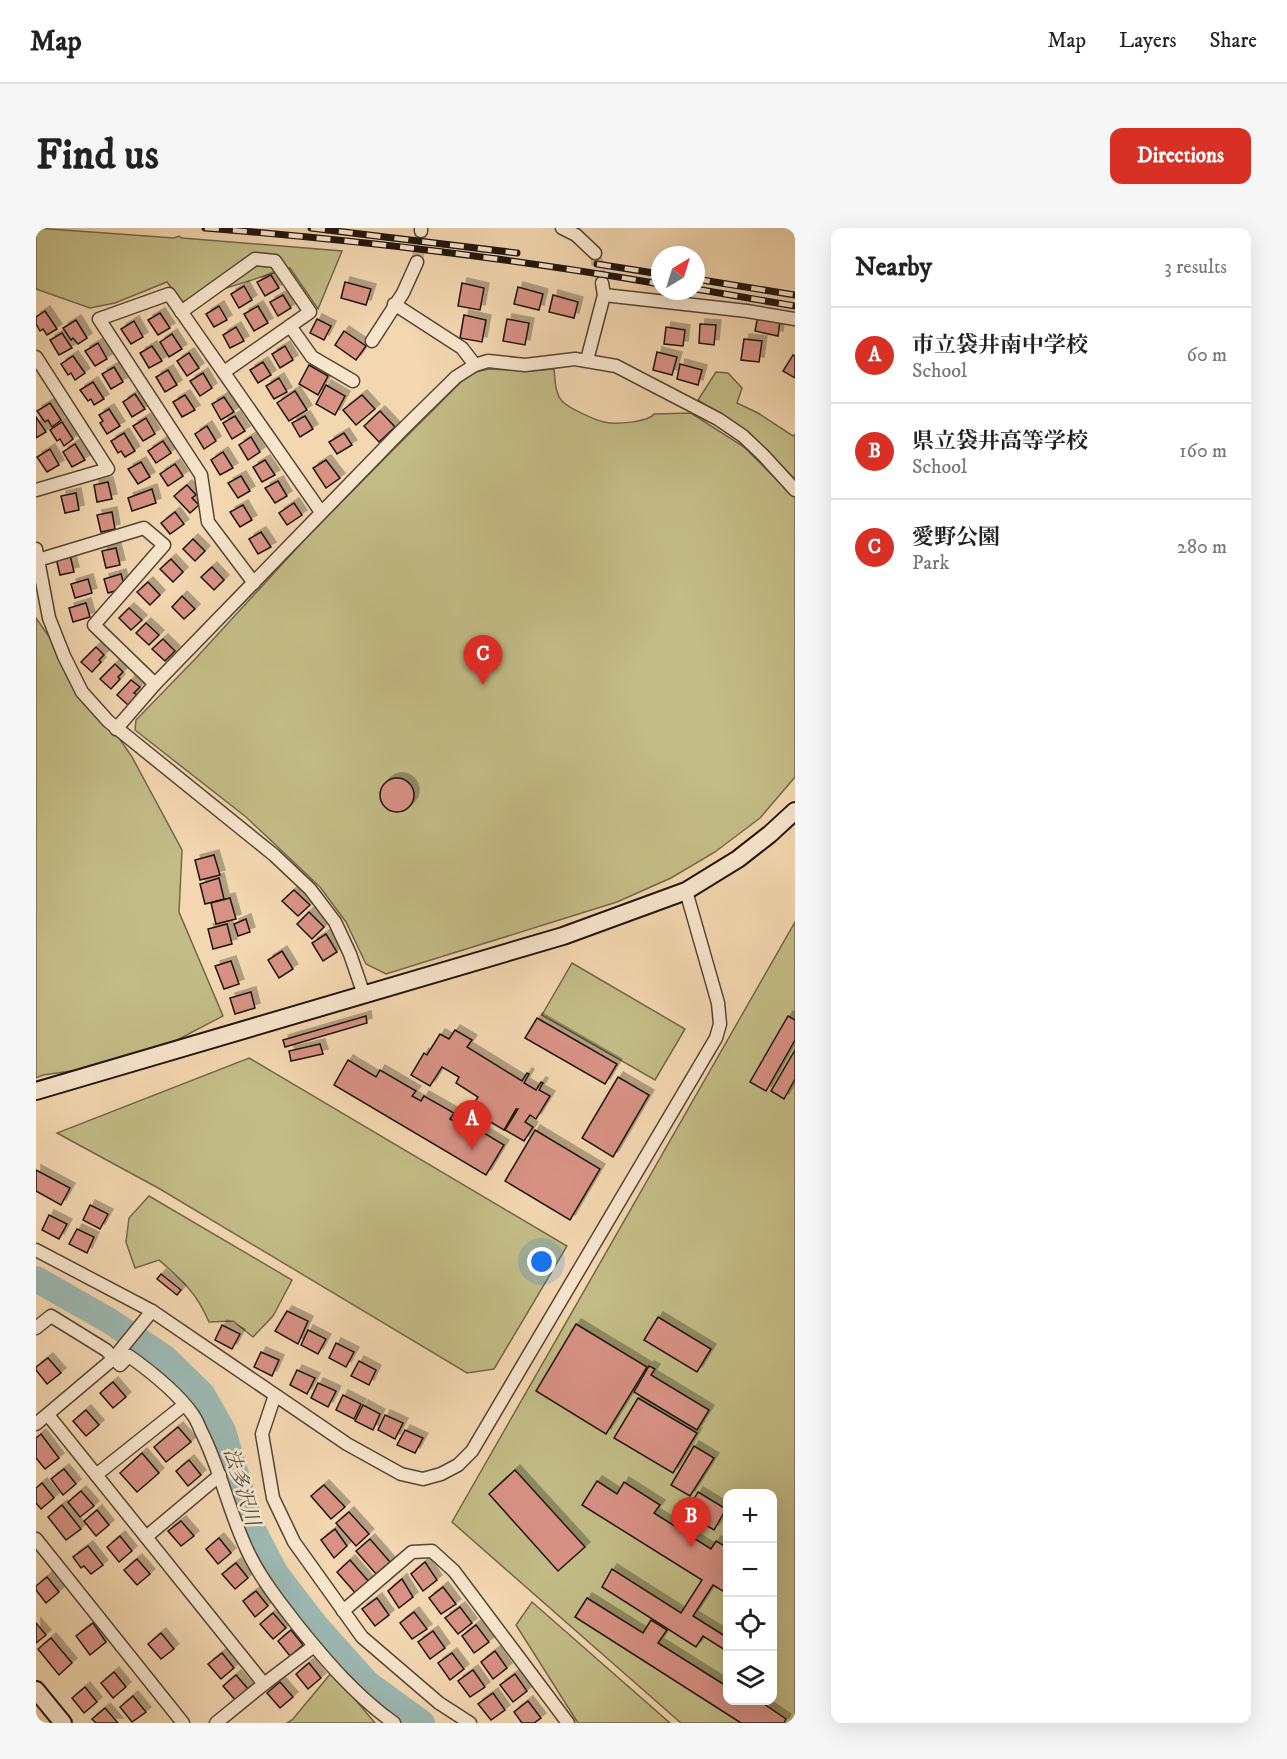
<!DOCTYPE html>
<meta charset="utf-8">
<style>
body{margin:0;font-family:"IM FELL DW Pica","Noto Serif JP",serif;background:#f6f6f6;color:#222}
.controls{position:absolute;right:18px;bottom:18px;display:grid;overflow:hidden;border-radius:12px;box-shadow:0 6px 24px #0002}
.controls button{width:54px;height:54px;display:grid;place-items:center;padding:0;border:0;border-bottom:2px solid #e0e0e0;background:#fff;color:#222;font:30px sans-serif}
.compass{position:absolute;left:615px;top:18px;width:54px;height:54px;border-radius:50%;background:#fff;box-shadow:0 6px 24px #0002;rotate:38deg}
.you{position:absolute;left:506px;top:1034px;width:21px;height:21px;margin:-15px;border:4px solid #fff;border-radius:50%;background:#1a73e8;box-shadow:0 0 0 9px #1a73e833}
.badge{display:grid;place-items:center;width:39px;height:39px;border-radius:50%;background:#d93025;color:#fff;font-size:20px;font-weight:700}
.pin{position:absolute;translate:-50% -50px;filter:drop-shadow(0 2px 3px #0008)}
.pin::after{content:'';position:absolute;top:32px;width:21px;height:18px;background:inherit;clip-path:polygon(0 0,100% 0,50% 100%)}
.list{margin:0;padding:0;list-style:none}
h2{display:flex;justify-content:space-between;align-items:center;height:78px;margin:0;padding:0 24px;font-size:26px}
h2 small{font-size:20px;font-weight:400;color:#767676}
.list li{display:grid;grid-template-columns:39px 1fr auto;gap:18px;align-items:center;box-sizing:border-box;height:96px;padding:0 24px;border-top:2px solid #e0e0e0}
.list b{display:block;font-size:22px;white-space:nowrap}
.list p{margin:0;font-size:20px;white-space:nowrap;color:#767676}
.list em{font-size:20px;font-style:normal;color:#767676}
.icon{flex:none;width:33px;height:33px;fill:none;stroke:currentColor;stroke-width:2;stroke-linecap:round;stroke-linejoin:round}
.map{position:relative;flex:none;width:759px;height:1495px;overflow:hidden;border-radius:12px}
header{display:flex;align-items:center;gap:36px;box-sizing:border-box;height:84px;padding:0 30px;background:#fff;border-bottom:2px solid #e0e0e0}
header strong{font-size:28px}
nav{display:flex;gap:33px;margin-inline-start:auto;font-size:21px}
.intro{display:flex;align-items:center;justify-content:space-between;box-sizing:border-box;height:144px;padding:0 36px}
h1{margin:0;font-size:42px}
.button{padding:15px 27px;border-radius:12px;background:#d93025;color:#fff;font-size:21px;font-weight:700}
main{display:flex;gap:36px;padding:0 36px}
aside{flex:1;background:#fff;border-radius:12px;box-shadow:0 6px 24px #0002}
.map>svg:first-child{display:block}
.green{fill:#c3bc86;stroke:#71684a;stroke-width:1.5;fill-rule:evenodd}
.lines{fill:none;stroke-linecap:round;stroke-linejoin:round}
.river{stroke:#9cb8b1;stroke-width:26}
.building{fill:#d89284;stroke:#1f150e;stroke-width:1.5;filter:url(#shadow)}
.street-tunnel{stroke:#c9b090;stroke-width:12;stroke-dasharray:12 6;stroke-linecap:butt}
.street-casing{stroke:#544636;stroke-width:15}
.secondary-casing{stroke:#1f150e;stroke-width:20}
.street{stroke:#f7e5cc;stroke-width:12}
.secondary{stroke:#f7e5cc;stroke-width:16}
.rail-casing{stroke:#1f150e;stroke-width:7}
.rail{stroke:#f7e5cc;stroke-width:4.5;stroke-dasharray:14;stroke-linecap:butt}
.labels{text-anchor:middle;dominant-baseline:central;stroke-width:5;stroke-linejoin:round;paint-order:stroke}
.water-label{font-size:20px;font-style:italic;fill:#4b4e47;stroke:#f7e5cc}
</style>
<header>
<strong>Map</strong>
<nav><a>Map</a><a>Layers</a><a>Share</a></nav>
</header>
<div class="intro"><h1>Find us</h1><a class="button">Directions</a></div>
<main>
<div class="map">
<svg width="759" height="1495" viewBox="0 0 759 1495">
<defs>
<filter id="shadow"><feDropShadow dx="5" dy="-5" stdDeviation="0" flood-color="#0004"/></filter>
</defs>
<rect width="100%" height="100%" fill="#f3d7b0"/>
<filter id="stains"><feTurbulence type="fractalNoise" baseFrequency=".00333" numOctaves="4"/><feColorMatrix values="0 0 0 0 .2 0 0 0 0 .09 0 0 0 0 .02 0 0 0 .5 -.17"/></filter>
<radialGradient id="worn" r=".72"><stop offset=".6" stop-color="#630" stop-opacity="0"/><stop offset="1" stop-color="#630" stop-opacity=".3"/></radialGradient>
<g class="green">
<polygon points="0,0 138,10 143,8 146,10 306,23 282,81 254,40 146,74 131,54 79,75 54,80 0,61"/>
<path d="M 453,141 L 496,143 L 518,141 C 519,150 519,166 526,173 C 532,180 559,192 568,194 C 579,197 612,194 618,186 L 655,185 L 708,219 L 759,270 L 759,549 L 724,590 L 679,624 L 635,650 L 581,674 L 350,746 L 330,736 L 310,694 L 284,659 L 210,589 L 99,502 L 100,492 L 160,430 L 271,309 L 349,230 L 425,154 L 440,144 Z"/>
<polygon points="680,144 692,145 706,160 701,175 722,185 757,208 759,206 759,251 709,202 662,172"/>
<polygon points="0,390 96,529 146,622 143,684 187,788 99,834 7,847 0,850"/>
<path d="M 759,694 L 759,1495 L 645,1495 L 416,1294 ZM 692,1266 L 736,1266 L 736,1472 L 692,1472 Z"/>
<polygon points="536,735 649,801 619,852 506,787"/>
<polygon points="213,830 531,1018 458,1141 431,1145 124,961 21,905"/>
<path d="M 113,968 L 256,1052 L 237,1088 L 217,1109 L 197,1093 L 173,1094 C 161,1065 146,1052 123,1032 L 99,1040 L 90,1014 L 93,990 Z"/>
<polygon points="496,1374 634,1495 542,1495 480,1397"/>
<polygon points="296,1444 339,1495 251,1495 257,1491"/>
</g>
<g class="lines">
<polyline class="river" points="0,1051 72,1092 128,1129 166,1166 187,1203 215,1298 240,1346 280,1398 331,1455 386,1495"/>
</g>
<g class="building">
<polygon points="235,47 243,60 229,68 221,54"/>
<polygon points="309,54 335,61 330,77 305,70"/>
<polygon points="426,55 448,60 444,82 422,78"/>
<polygon points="208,58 216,72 203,80 195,66"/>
<polygon points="482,59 507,66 503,82 478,76"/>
<polygon points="247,67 255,80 242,88 234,74"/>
<polygon points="517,67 542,74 538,90 513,84"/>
<polygon points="183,78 191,92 178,99 170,86"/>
<polygon points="222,78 232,95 218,103 208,86"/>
<polygon points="9,83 21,101 11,107 7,101 4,103 0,96 0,89"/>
<polygon points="124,85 134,100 122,107 112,92"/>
<polygon points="428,87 450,92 446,114 424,110"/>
<polygon points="722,88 744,92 742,108 719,103"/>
<polygon points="281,91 295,98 288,112 274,105"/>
<polygon points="471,91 493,95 489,117 467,113"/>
<polygon points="40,92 51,110 42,116 37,110 35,112 27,100"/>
<polygon points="98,93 107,109 95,116 85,101"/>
<polygon points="664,96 680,97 678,117 663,115"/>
<polygon points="200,99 208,113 194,120 187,107"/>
<polygon points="630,99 649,102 647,118 628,116"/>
<polygon points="308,103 330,118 320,132 299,117"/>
<polygon points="26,105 36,120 23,127 14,112"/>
<polygon points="136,106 146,121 133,129 124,114"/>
<polygon points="708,111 726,113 723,134 705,132"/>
<polygon points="62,115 71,131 59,138 49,123"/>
<polygon points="116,118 126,133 113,140 104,125"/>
<polygon points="249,118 257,132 244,140 236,126"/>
<polygon points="621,124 641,129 636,147 617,142"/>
<polygon points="153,125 163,140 151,148 141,133"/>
<polygon points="757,127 759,128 759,150 747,143"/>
<polygon points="37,128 49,145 39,152 35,145 32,147 25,136"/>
<polygon points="227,134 235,147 222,155 214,142"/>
<polygon points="644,136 666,142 662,157 641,151"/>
<polygon points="273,137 292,148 282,167 263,156"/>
<polygon points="78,139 87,154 75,161 66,146"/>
<polygon points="132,142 141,157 129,164 120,149"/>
<polygon points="167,145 176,160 164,168 154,153"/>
<polygon points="243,150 251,164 238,171 230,158"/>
<polygon points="57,154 68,171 58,177 55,171 52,173 44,162"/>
<polygon points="290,157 309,168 299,187 280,176"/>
<polygon points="259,163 271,182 253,193 241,175"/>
<polygon points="99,166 109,181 96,189 87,174"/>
<polygon points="149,167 159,182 146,189 137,174"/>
<polygon points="326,167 339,181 320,197 307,182"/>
<polygon points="188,169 198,184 185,192 176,176"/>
<polygon points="14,175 25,192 16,199 12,192 9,194 1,183"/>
<polygon points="73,181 84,198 71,206 64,195 67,193 63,187"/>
<polygon points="344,183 359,199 343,214 328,198"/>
<polygon points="199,188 209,203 196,211 187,195"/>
<polygon points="269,188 277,201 264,209 256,195"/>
<polygon points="0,189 10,204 0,210"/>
<polygon points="110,190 119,206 107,213 97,198"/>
<polygon points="26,194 37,211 28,218 24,211 21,213 14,202"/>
<polygon points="171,198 180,213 168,221 159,206"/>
<polygon points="88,205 99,223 89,229 85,223 82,225 75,213"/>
<polygon points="308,205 316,217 301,226 293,214"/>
<polygon points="215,209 224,224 212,232 203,217"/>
<polygon points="127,213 135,225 120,235 112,223"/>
<polygon points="39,216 49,232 36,239 27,224"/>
<polygon points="14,221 23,237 11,244 1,229"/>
<polygon points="187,224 197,240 184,247 175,232"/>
<polygon points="229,232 239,247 226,254 217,239"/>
<polygon points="290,232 304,250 290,260 277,240"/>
<polygon points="105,234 114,249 102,256 92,241"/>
<polygon points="139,236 147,248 132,258 124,246"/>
<polygon points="205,248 214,263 202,270 192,255"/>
<polygon points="242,253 251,268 239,275 229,260"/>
<polygon points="72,254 76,271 61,274 58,257"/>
<polygon points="151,257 160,267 156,270 163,277 154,285 138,268"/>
<polygon points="116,261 120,275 96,283 92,270"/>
<polygon points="40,265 43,282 29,285 25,268"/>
<polygon points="258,275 266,287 251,297 243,285"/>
<polygon points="207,277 216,292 204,299 194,284"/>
<polygon points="76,284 79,301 65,304 61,287"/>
<polygon points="139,284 148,296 134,306 125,295"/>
<polygon points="225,304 235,319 222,326 213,311"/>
<polygon points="157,311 169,323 159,333 147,321"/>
<polygon points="80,320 84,337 70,340 66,323"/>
<polygon points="34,327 38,344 24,347 20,330"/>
<polygon points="135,331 147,344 137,354 124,341"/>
<polygon points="176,339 188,352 178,362 165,349"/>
<polygon points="85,346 89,360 72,365 68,351"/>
<polygon points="52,351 56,365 39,370 35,356"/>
<polygon points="112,354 124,367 114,377 101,364"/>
<polygon points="146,368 159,381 148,391 136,379"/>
<polygon points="50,375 54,389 37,394 33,380"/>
<polygon points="93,380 106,392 95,402 83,390"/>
<polygon points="110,395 123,407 113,417 100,405"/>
<polygon points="127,411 139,423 129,433 116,421"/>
<polygon points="60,419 68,427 63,432 65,434 56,444 45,434"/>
<polygon points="79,436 87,444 82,449 84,451 75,461 64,451"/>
<polygon points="95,452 104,459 98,465 101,467 92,477 81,467"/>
<circle cx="361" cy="567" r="17"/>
<polygon points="178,627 184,647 164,652 159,632"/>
<polygon points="183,650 188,671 169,676 164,656"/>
<polygon points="258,662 274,677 262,688 246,673"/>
<polygon points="194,670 200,691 180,696 175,675"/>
<polygon points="273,684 288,699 276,711 261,696"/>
<polygon points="210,691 214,704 202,708 198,696"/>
<polygon points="191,696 196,716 177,721 172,701"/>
<polygon points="290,706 301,724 287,733 276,715"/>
<polygon points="246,723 257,741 243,750 232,732"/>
<polygon points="195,733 203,756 188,761 179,738"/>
<polygon points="215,764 219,780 199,786 194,770"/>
<polygon points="330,788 331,795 249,819 247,812"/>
<polygon points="752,788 759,792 759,812 730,863 714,854"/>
<polygon points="501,790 581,836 569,856 489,810"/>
<polygon points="419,802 436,812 431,819 486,853 491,845 493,846 488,855 500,862 505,854 507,855 503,862 514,868 500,891 494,887 489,894 497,899 488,913 469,902 482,881 480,881 468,902 434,882 442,869 420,855 423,849 406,839 394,858 375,847 388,825 391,827 404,806 413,811"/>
<polygon points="284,816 287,826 255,833 253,823"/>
<polygon points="759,822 759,851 748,871 735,863"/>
<polygon points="312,832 340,849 344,842 380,863 376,868 385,873 388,868 418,885 414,891 432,901 435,897 468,917 450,947 298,857"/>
<polygon points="582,849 613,867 577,929 546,910"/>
<polygon points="499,902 564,941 534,992 469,953"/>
<polygon points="0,942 34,960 25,977 0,963"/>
<polygon points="54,977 72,986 64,1001 47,992"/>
<polygon points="13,987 31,996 23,1011 6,1002"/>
<polygon points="41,1001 58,1009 51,1025 33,1016"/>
<polygon points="125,1046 145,1062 141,1067 121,1051"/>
<polygon points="251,1083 272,1093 262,1116 239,1103"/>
<polygon points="622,1089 675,1121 661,1144 608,1112"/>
<polygon points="540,1096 611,1139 570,1206 500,1163"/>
<polygon points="186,1097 204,1106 196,1121 179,1112"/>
<polygon points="272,1102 290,1111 282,1126 265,1117"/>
<polygon points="300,1115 318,1124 310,1139 293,1130"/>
<polygon points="225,1124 243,1132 236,1148 218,1139"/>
<polygon points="12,1130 25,1145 11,1156 0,1142 0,1139"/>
<polygon points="323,1133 340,1142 333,1157 315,1148"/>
<polygon points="613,1138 619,1141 615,1147 673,1182 661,1202 598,1164"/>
<polygon points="261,1142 279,1150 271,1166 254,1157"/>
<polygon points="77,1154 90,1169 77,1180 64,1165"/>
<polygon points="282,1155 300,1163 292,1179 275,1170"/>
<polygon points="307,1167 325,1176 318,1191 300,1182"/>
<polygon points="602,1170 661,1205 637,1245 578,1210"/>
<polygon points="327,1177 344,1186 337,1202 319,1193"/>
<polygon points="50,1182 63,1197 50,1208 37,1193"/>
<polygon points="349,1187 367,1195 359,1211 342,1202"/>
<polygon points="142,1199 155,1214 130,1234 118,1219"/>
<polygon points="369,1202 387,1210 379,1225 361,1217"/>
<polygon points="5,1206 23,1230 9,1241 0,1230 0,1210"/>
<polygon points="658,1218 678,1230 654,1268 635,1257"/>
<polygon points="106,1225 123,1245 101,1264 84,1245"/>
<polygon points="153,1232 165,1247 152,1258 140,1243"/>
<polygon points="28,1241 40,1256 27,1267 15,1251"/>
<polygon points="479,1242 549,1319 522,1343 453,1266"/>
<polygon points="561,1253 581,1266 588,1254 624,1277 618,1285 675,1321 680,1313 692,1320 692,1366 677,1357 657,1388 692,1410 692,1424 667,1408 660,1419 566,1359 576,1341 645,1385 666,1352 546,1277"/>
<polygon points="6,1255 18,1270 5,1281 0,1275 0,1260"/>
<polygon points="288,1257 309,1279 295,1291 275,1268"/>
<polygon points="45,1263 58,1278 44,1289 32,1274"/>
<polygon points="662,1264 690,1281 678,1302 650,1285"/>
<polygon points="26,1277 45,1301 30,1312 12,1289"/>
<polygon points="61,1282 73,1297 60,1308 48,1293"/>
<polygon points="313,1284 333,1306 320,1318 300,1295"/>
<polygon points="145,1293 158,1308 145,1318 132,1303"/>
<polygon points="299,1301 311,1318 298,1330 285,1312"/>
<polygon points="84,1308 96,1323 83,1334 71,1319"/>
<polygon points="183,1310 195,1325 182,1336 170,1321"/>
<polygon points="334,1311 354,1334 340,1346 320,1323"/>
<polygon points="52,1318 67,1337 55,1346 48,1338 45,1340 37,1329"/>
<polygon points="101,1331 114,1346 101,1357 88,1342"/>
<polygon points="314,1332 334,1355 321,1367 301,1344"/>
<polygon points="389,1334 401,1352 387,1363 375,1346"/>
<polygon points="200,1335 212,1350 199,1361 186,1346"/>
<polygon points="11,1349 23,1364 10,1375 0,1362 0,1358"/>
<polygon points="366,1351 377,1369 363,1380 352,1363"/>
<polygon points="407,1359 420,1376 405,1386 393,1370"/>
<polygon points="220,1363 232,1378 219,1389 207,1373"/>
<polygon points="341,1370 353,1387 339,1398 326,1381"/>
<polygon points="551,1370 607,1405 615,1392 631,1402 622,1415 692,1459 692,1472 722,1472 750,1491 748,1495 705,1495 539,1389"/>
<polygon points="424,1379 436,1395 422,1406 409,1390"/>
<polygon points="378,1384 391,1401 376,1411 364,1395"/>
<polygon points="237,1385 250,1400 237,1411 224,1396"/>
<polygon points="0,1395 10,1407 0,1415"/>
<polygon points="57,1395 70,1414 54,1427 40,1408"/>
<polygon points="440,1397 453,1414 438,1425 426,1408"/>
<polygon points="255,1402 267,1417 254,1428 242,1413"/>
<polygon points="397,1403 409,1420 394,1431 382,1414"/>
<polygon points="125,1405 138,1421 125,1431 112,1416"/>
<polygon points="15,1410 36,1435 23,1447 2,1421"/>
<polygon points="459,1423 471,1440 457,1451 445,1434"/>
<polygon points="186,1425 198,1440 185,1451 172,1436"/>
<polygon points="416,1425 428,1441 414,1452 402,1435"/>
<polygon points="273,1435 285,1450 272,1461 260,1446"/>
<polygon points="437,1442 449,1459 434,1469 422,1453"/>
<polygon points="78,1444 90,1459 77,1470 65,1455"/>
<polygon points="479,1446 491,1463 477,1474 464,1457"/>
<polygon points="200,1447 213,1462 200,1473 187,1458"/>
<polygon points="244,1454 257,1469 244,1480 231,1465"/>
<polygon points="49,1459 61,1474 48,1485 36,1470"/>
<polygon points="457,1465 469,1482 455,1492 442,1476"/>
<polygon points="97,1468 110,1484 96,1494 84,1479"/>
<polygon points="492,1473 505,1490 498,1495 486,1495 478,1484"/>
<polygon points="69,1480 82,1495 60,1495 56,1491"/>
</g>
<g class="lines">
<g class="street-tunnel">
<polyline points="559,25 566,55"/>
<polyline points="381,34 385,3"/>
</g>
<defs>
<g id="street">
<polyline points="526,0 540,7 559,25"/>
<polyline points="385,3 385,0"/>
<polyline points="568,67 711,83 759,91"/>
<polyline points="358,76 426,120 439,137"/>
<polyline points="145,84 219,31 239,33 274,84 188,144"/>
<polyline points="254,98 276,129 317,153"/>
<polyline points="336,113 367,65 381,34"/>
<polyline points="0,129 72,241 0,262"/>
<polyline points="551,132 568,67 566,55"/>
<polyline points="0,321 13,390 28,428 46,464 72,493 238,627 274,661 299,694 314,726 328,767"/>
<polyline points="2,332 108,300 128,317 58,397 119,456"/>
<polyline points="218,355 172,294 165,247 63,91 133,66 285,284"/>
<polyline points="80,501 119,456 365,203 420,149 439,137 452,133 489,137 539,131 580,138 682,191 707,208 728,228 759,262"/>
<polyline points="0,1022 116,1083 311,1216 365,1246 387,1251 405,1246 422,1237 436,1223 680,810 684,796 682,775 650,663"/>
<path d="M 0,1100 L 15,1088 L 70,1122 L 84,1137 L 93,1128 C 114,1143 142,1165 157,1187 C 160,1191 163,1198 165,1203 C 186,1244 194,1290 215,1330 C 228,1355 245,1376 262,1398 C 291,1434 320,1468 358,1495"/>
<polyline points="239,1167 226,1206 237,1270 258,1314 326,1409 403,1475 434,1495"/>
<polyline points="12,1187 228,1456 180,1495"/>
<polyline points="0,1196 77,1131 116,1083"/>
<polyline points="60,1247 148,1177"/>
<polyline points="110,1309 184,1247"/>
<polyline points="0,1311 147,1495"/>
<polyline points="307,1383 376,1324 396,1323 418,1343 532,1495"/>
<polyline points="228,1456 278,1418"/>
</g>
<g id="secondary">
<polyline points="0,863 527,708 650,663 702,631 734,606 759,583"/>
<polyline points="0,1462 27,1495"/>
</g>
</defs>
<use href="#street" class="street-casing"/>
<use href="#secondary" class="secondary-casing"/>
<use href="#street" class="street"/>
<use href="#secondary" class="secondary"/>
<defs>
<g id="rail">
<path d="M 169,0 C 321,12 473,30 624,56"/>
<polyline points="275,0 481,25"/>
<polyline points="758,0 759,0"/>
<polyline points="561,36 624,46"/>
<polyline points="660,51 759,67"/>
<polyline points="660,61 759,78"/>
</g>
</defs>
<use href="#rail" class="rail-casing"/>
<use href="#rail" class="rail"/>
</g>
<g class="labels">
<g class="water-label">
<text transform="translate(205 1259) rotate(73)">法多沢川</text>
</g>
</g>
<rect width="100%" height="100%" filter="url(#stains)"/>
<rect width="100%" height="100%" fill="url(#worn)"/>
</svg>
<div class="controls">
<button>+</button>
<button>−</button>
<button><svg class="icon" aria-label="locate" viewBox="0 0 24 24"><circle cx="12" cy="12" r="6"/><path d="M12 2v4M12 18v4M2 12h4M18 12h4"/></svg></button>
<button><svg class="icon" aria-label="layers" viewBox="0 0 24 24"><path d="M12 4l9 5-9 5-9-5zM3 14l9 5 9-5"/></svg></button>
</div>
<svg class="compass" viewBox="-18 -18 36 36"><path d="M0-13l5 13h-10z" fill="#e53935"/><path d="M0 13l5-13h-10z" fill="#767676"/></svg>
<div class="you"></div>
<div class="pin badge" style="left:436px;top:922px">A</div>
<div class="pin badge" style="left:655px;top:1319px">B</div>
<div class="pin badge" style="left:447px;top:457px">C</div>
</div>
<aside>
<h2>Nearby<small>3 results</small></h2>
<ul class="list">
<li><span class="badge">A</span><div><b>市立袋井南中学校</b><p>School</p></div><em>60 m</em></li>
<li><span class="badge">B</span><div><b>県立袋井高等学校</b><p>School</p></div><em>160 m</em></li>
<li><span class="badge">C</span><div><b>愛野公園</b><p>Park</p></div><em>280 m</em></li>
</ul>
</aside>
</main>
